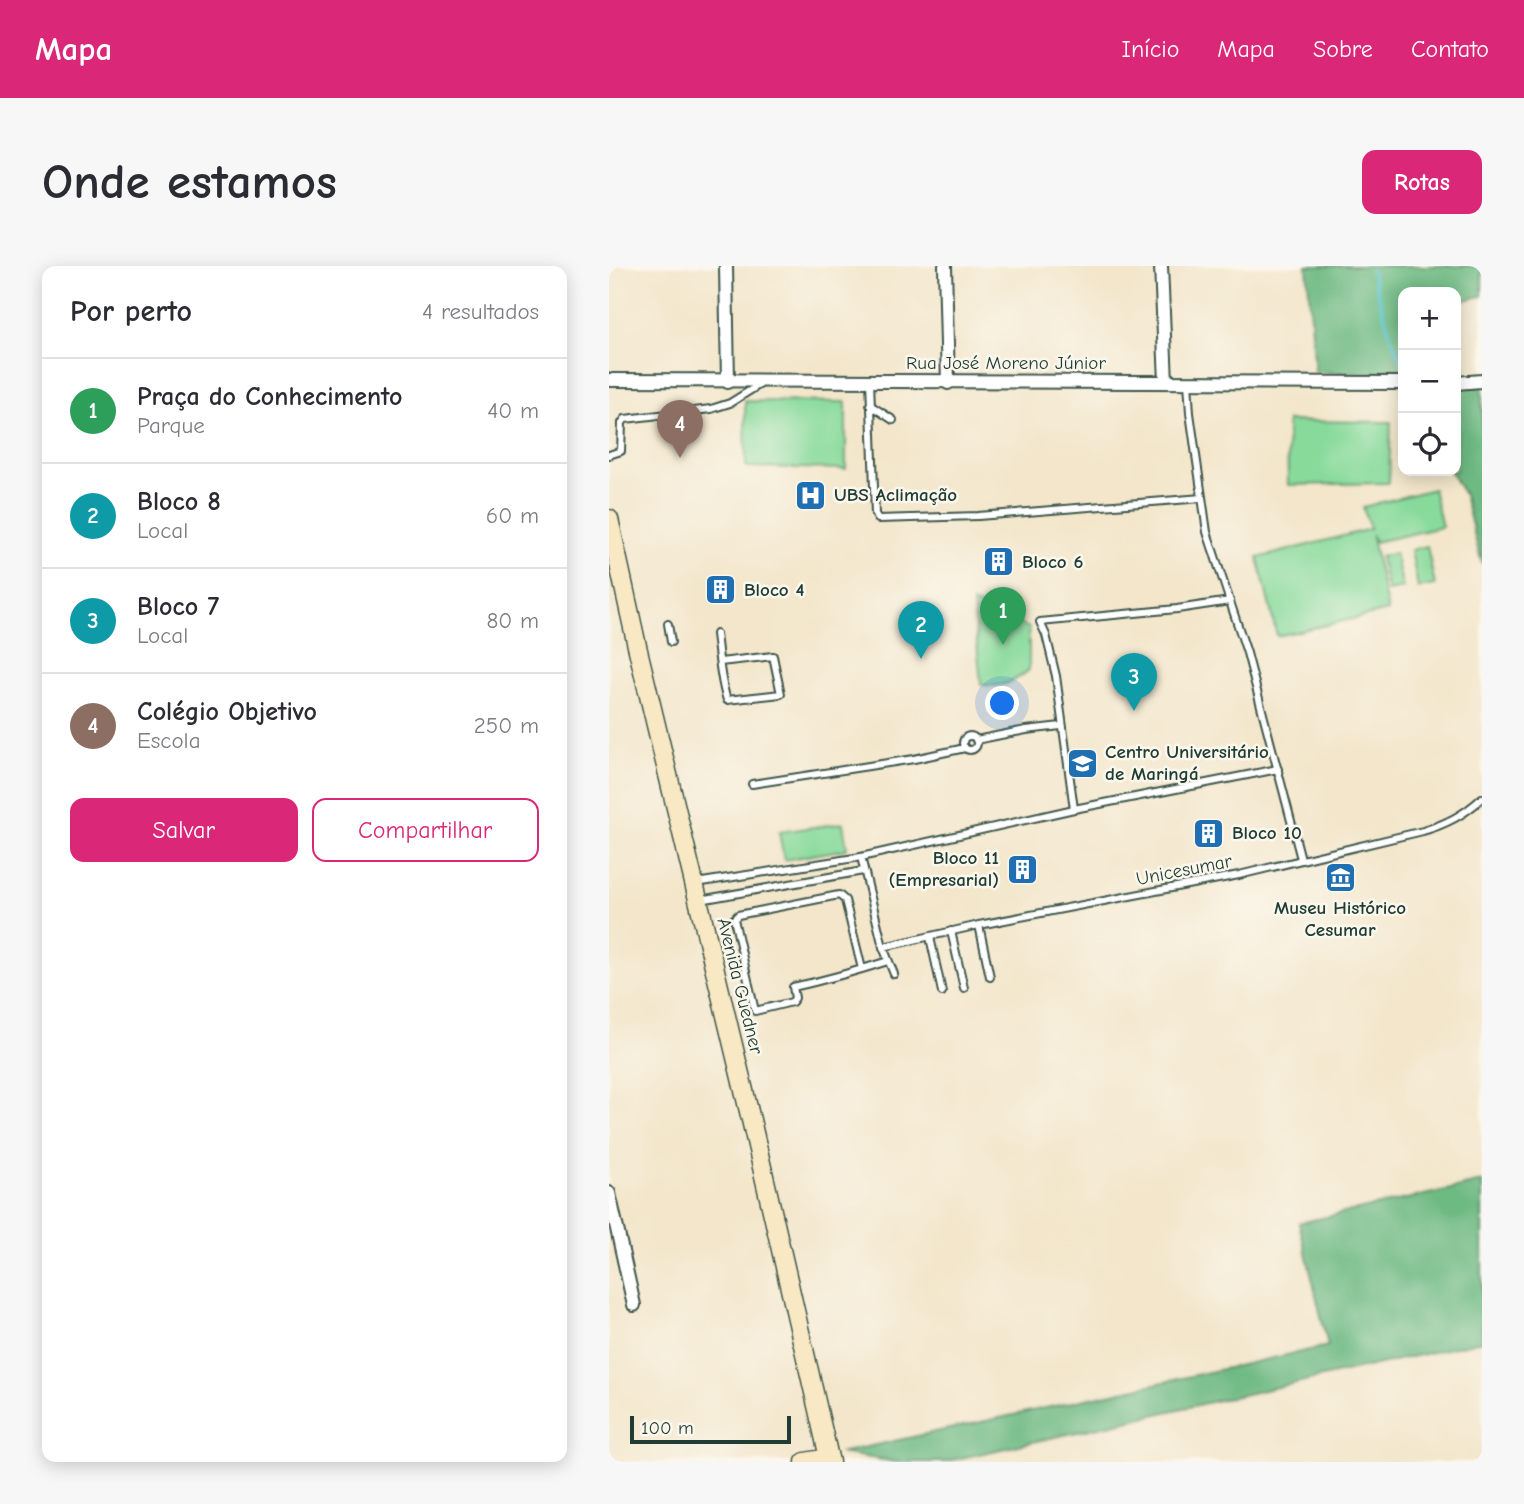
<!DOCTYPE html>
<html lang="pt">
<meta charset="utf-8">
<style>
body{margin:0;font-family:"Comic Neue",sans-serif;background:#f7f7f7;color:#2b2b33}
.controls{position:absolute;right:21px;top:21px;display:grid;overflow:hidden;border-radius:14px;box-shadow:0 4px 18px #0003}
.controls button{width:63px;height:63px;display:grid;place-items:center;padding:0;border:0;border-bottom:2px solid #e1e1e2;background:#fff;color:#2b2b33;font:35px sans-serif}
.scale{position:absolute;left:21px;bottom:18px;width:161px;box-sizing:border-box;padding-left:7px;border:4px solid #1f3d34;border-top:0;font-size:19px;line-height:24px;white-space:nowrap;color:#1f3d34;-webkit-text-stroke:5px #fbf7ec;paint-order:stroke}
.you{position:absolute;left:394px;top:438px;width:24px;height:24px;margin:-18px;border:5px solid #fff;border-radius:50%;background:#1a73e8;box-shadow:0 0 0 10px #1a73e833}
.badge{display:grid;place-items:center;width:46px;height:46px;border-radius:50%;background:#db2777;color:#fff;font-size:23px;font-weight:700}
.pin{position:absolute;translate:-50% -58px;filter:drop-shadow(0 2px 4px #0008)}
.pin::after{content:'';position:absolute;top:37px;width:24px;height:21px;background:inherit;clip-path:polygon(0 0,100% 0,50% 100%)}
.list{margin:0;padding:0;list-style:none}
h2{display:flex;justify-content:space-between;align-items:center;height:91px;margin:0;padding:0 28px;font-size:30px}
h2 small{font-size:23px;font-weight:400;color:#7c7c81}
.list li{display:grid;grid-template-columns:46px 1fr auto;gap:21px;align-items:center;box-sizing:border-box;height:105px;padding:0 28px;border-top:2px solid #e1e1e2}
.list b{display:block;font-size:26px;white-space:nowrap}
.list p{margin:0;font-size:23px;white-space:nowrap;color:#7c7c81}
.list em{font-size:23px;font-style:normal;color:#7c7c81}
.actions{display:flex;gap:14px;padding:21px 28px}
.actions a{flex:1;padding:16px 0;border:2px solid #db2777;border-radius:14px;text-align:center;font-size:24px;color:#db2777}
.actions .main{background:#db2777;color:#fff}
.icon{flex:none;width:38px;height:38px;fill:none;stroke:currentColor;stroke-width:2;stroke-linecap:round;stroke-linejoin:round}
.map{position:relative;flex:none;width:873px;height:1196px;overflow:hidden;border-radius:14px}
header{display:flex;align-items:center;gap:42px;box-sizing:border-box;height:98px;padding:0 35px;background:#db2777;color:#fff}
header strong{font-size:33px}
nav{display:flex;gap:38px;margin-inline-start:auto;font-size:24px}
.intro{display:flex;align-items:center;justify-content:space-between;box-sizing:border-box;height:168px;padding:0 42px}
h1{margin:0;font-size:49px}
.button{padding:18px 32px;border-radius:14px;background:#db2777;color:#fff;font-size:24px;font-weight:700}
main{display:flex;gap:42px;padding:0 42px}
aside{flex:1;background:#fff;border-radius:14px;box-shadow:0 4px 18px #0003}
.map>svg:first-child{display:block}
.green{fill:#88da9b;stroke:#548c68;stroke-width:2}
.forest{fill:#6eba83;stroke:#467c5c;stroke-width:2}
.lines{fill:none;stroke-linecap:round;stroke-linejoin:round}
.stream{stroke:#5ac7d0;stroke-width:3.5}
.lane-casing{stroke:#3f564b;stroke-width:10}
.street-casing{stroke:#3f564b;stroke-width:16}
.secondary-casing{stroke:#3f564b;stroke-width:21}
.lane{stroke:#fff;stroke-width:6}
.street{stroke:#fff;stroke-width:12}
.secondary{stroke:#f8e8c3;stroke-width:18}
.labels{text-anchor:middle;dominant-baseline:central;stroke-width:5;stroke-linejoin:round;paint-order:stroke}
.street-label{font-size:19px;fill:#1f3d34;stroke:#fbf7ec}
.poi-label{font-size:19px;font-weight:bold;fill:#1f3d34;stroke:#fbf7ec;text-anchor:start}
</style>
<header>
<strong>Mapa</strong>
<nav><a>Início</a><a>Mapa</a><a>Sobre</a><a>Contato</a></nav>
</header>
<div class="intro"><h1>Onde estamos</h1><a class="button">Rotas</a></div>
<main>
<aside>
<h2>Por perto<small>4 resultados</small></h2>
<ul class="list">
<li><span class="badge" style="background:#2e9e5b">1</span><div><b>Praça do Conhecimento</b><p>Parque</p></div><em>40 m</em></li>
<li><span class="badge" style="background:#0f9aa8">2</span><div><b>Bloco 8</b><p>Local</p></div><em>60 m</em></li>
<li><span class="badge" style="background:#0f9aa8">3</span><div><b>Bloco 7</b><p>Local</p></div><em>80 m</em></li>
<li><span class="badge" style="background:#8d6e63">4</span><div><b>Colégio Objetivo</b><p>Escola</p></div><em>250 m</em></li>
</ul>
<div class="actions"><a class="main">Salvar</a><a>Compartilhar</a></div>
</aside>
<div class="map">
<svg width="873" height="1196" viewBox="0 0 873 1196">
<rect width="100%" height="100%" fill="#fbf7ec"/>
<filter id="ink" filterUnits="userSpaceOnUse"><feTurbulence type="fractalNoise" baseFrequency=".0143" numOctaves="2"/><feDisplacementMap in="SourceGraphic" scale="14" xChannelSelector="R" yChannelSelector="G"/><feConvolveMatrix kernelMatrix="1 2 1 2 8 2 1 2 1" color-interpolation-filters="sRGB"/></filter>
<filter id="wash" filterUnits="userSpaceOnUse"><feTurbulence type="fractalNoise" baseFrequency=".00686" numOctaves="4" result="noise"/><feDisplacementMap in="SourceGraphic" scale="28" xChannelSelector="R" yChannelSelector="G"/><feGaussianBlur stdDeviation="1.57" result="paint"/><feColorMatrix in="noise" values="0 0 0 0 0 0 0 0 0 0 0 0 0 0 0 0 0 1.4 0 .05"/><feComposite in="paint" operator="in"/></filter>
<g filter="url(#wash)">
<rect width="100%" height="100%" fill="#f3e6cb"/>
<g class="green">
<polygon points="136,135 237,136 237,203 137,201"/>
<polygon points="678,155 782,156 780,217 679,219"/>
<polygon points="824,223 833,261 766,276 762,268 779,345 668,370 649,292 761,263 754,241"/>
<polygon points="818,280 826,319 809,322 802,284"/>
<polygon points="786,287 794,322 779,325 771,291"/>
<path d="M 364,337 L 420,362 L 420,404 C 406,416 390,423 372,418 Z"/>
<polygon points="234,557 238,583 175,594 170,566"/>
</g>
<g class="forest">
<polygon points="698,0 873,0 873,30 847,36 847,26 794,26 794,123 786,108 706,106"/>
<polygon points="847,39 856,118 873,117 873,298 855,229 841,205 847,205"/>
<polygon points="873,916 873,1075 335,1196 288,1196 230,1187 719,1080 690,957"/>
</g>
<g class="lines">
<polyline class="stream" points="762,4 781,69 794,99"/>
</g>
</g>
<g filter="url(#ink)">
<g class="lines">
<defs>
<g id="lane">
<polyline points="261,115 266,248 269,253 369,250 593,232"/>
<polyline points="579,116 581,147 598,266 638,387 692,593"/>
<polyline points="261,139 284,154"/>
<polyline points="0,189 12,185 13,157 16,153 102,143 121,137 153,117"/>
<polyline points="59,358 62,376"/>
<path d="M 107,368 C 110,390 111,414 118,434 L 172,428 L 164,390 L 111,396"/>
<circle cx="361" cy="477" r="7"/>
<polyline points="367,474 417,464 452,460"/>
<polyline points="143,518 305,493 356,482"/>
<polyline points="465,543 447,410 437,369 431,356 568,343 621,335"/>
<polyline points="252,591 274,681 285,708"/>
<polyline points="87,617 252,591 465,543 669,503"/>
<polyline points="91,634 254,605"/>
<polyline points="370,659 381,711"/>
<polyline points="342,665 355,722"/>
<polyline points="321,671 333,726"/>
<path d="M 274,681 L 370,659 L 630,609 L 814,565 C 837,558 855,549 873,532"/>
<path d="M 253,703 L 236,634 L 230,629 L 129,649 L 125,653 L 146,745 L 183,736 L 186,732 L 184,721 C 216,714 248,705 279,695"/>
</g>
<g id="street">
<polyline points="117,0 119,116"/>
<polyline points="336,0 339,117"/>
<polyline points="552,0 557,116"/>
<polyline points="0,114 794,117"/>
<polyline points="847,117 873,115"/>
<polyline points="0,927 25,1039"/>
</g>
<g id="secondary">
<polyline points="0,253 28,380 143,858 221,1196"/>
<polyline points="196,1196 220,1192"/>
</g>
</defs>
<use href="#lane" class="lane-casing"/>
<use href="#street" class="street-casing"/>
<use href="#secondary" class="secondary-casing"/>
<use href="#lane" class="lane"/>
<use href="#street" class="street"/>
<use href="#secondary" class="secondary"/>
</g>
</g>
<defs>
<symbol id="hospital-square" viewBox="-11 -11 22 22"><rect x="-9" y="-9" width="18" height="18" rx="4" fill="#1f6fb2" stroke="#fbf7ec"/><path d="M-5-5h3v3.5h4V-5h3V5h-3V1.5h-4V5h-3Z" fill="#fff"/></symbol>
<symbol id="building-square" viewBox="-11 -11 22 22"><rect x="-9" y="-9" width="18" height="18" rx="4" fill="#1f6fb2" stroke="#fbf7ec"/><path d="M-4-6H4V6H1V3H-1V6H-4ZM-2.5-4.3h1.7v1.8h-1.7ZM.8-4.3h1.7v1.8H.8ZM-2.5-1h1.7V.8h-1.7ZM.8-1h1.7V.8H.8Z" fill="#fff"/></symbol>
<symbol id="university-square" viewBox="-11 -11 22 22"><rect x="-9" y="-9" width="18" height="18" rx="4" fill="#1f6fb2" stroke="#fbf7ec"/><path d="M0-5L7-2L0 1L-7-2ZM-4 1L0 2.5L4 1V4Q0 6-4 4Z" fill="#fff"/></symbol>
<symbol id="museum-square" viewBox="-11 -11 22 22"><rect x="-9" y="-9" width="18" height="18" rx="4" fill="#1f6fb2" stroke="#fbf7ec"/><path d="M0-6L6-3V-2H-6V-3ZM-5-1h2V3h-2ZM-1-1h2V3h-2ZM3-1h2V3H3ZM-6 4H6V6H-6Z" fill="#fff"/></symbol>
</defs>
<g fill-rule="evenodd">
<use href="#hospital-square" x="184" y="212" width="35" height="35"/>
<use href="#building-square" x="372" y="278" width="35" height="35"/>
<use href="#building-square" x="94" y="306" width="35" height="35"/>
<use href="#university-square" x="456" y="480" width="35" height="35"/>
<use href="#building-square" x="582" y="550" width="35" height="35"/>
<use href="#building-square" x="396" y="586" width="35" height="35"/>
<use href="#museum-square" x="714" y="594" width="35" height="35"/>
</g>
<g class="labels">
<g class="street-label">
<text x="397" y="97">Rua José Moreno Júnior</text>
<text transform="translate(575 604) rotate(-11)">Unicesumar</text>
<text transform="translate(131 720) rotate(76)">Avenida Guedner</text>
</g>
<g class="poi-label">
<text x="225" y="229">UBS Aclimação</text>
<text x="413" y="296">Bloco 6</text>
<text x="135" y="324">Bloco 4</text>
<text x="496" y="486">Centro Universitário<tspan x="496" dy="22">de Maringá</tspan></text>
<text x="623" y="567">Bloco 10</text>
<text x="390" y="592" text-anchor="end">Bloco 11<tspan x="390" dy="22">(Empresarial)</tspan></text>
<text x="731" y="642" text-anchor="middle">Museu Histórico<tspan x="731" dy="22">Cesumar</tspan></text>
</g>
</g>
</svg>
<div class="controls">
<button>+</button>
<button>−</button>
<button><svg class="icon" aria-label="locate" viewBox="0 0 24 24"><circle cx="12" cy="12" r="6"/><path d="M12 2v4M12 18v4M2 12h4M18 12h4"/></svg></button>
</div>
<div class="scale">100 m</div>
<div class="you"></div>
<div class="pin badge" style="left:394px;top:379px;background:#2e9e5b">1</div>
<div class="pin badge" style="left:312px;top:393px;background:#0f9aa8">2</div>
<div class="pin badge" style="left:525px;top:445px;background:#0f9aa8">3</div>
<div class="pin badge" style="left:71px;top:192px;background:#8d6e63">4</div>
</div>
</main>
